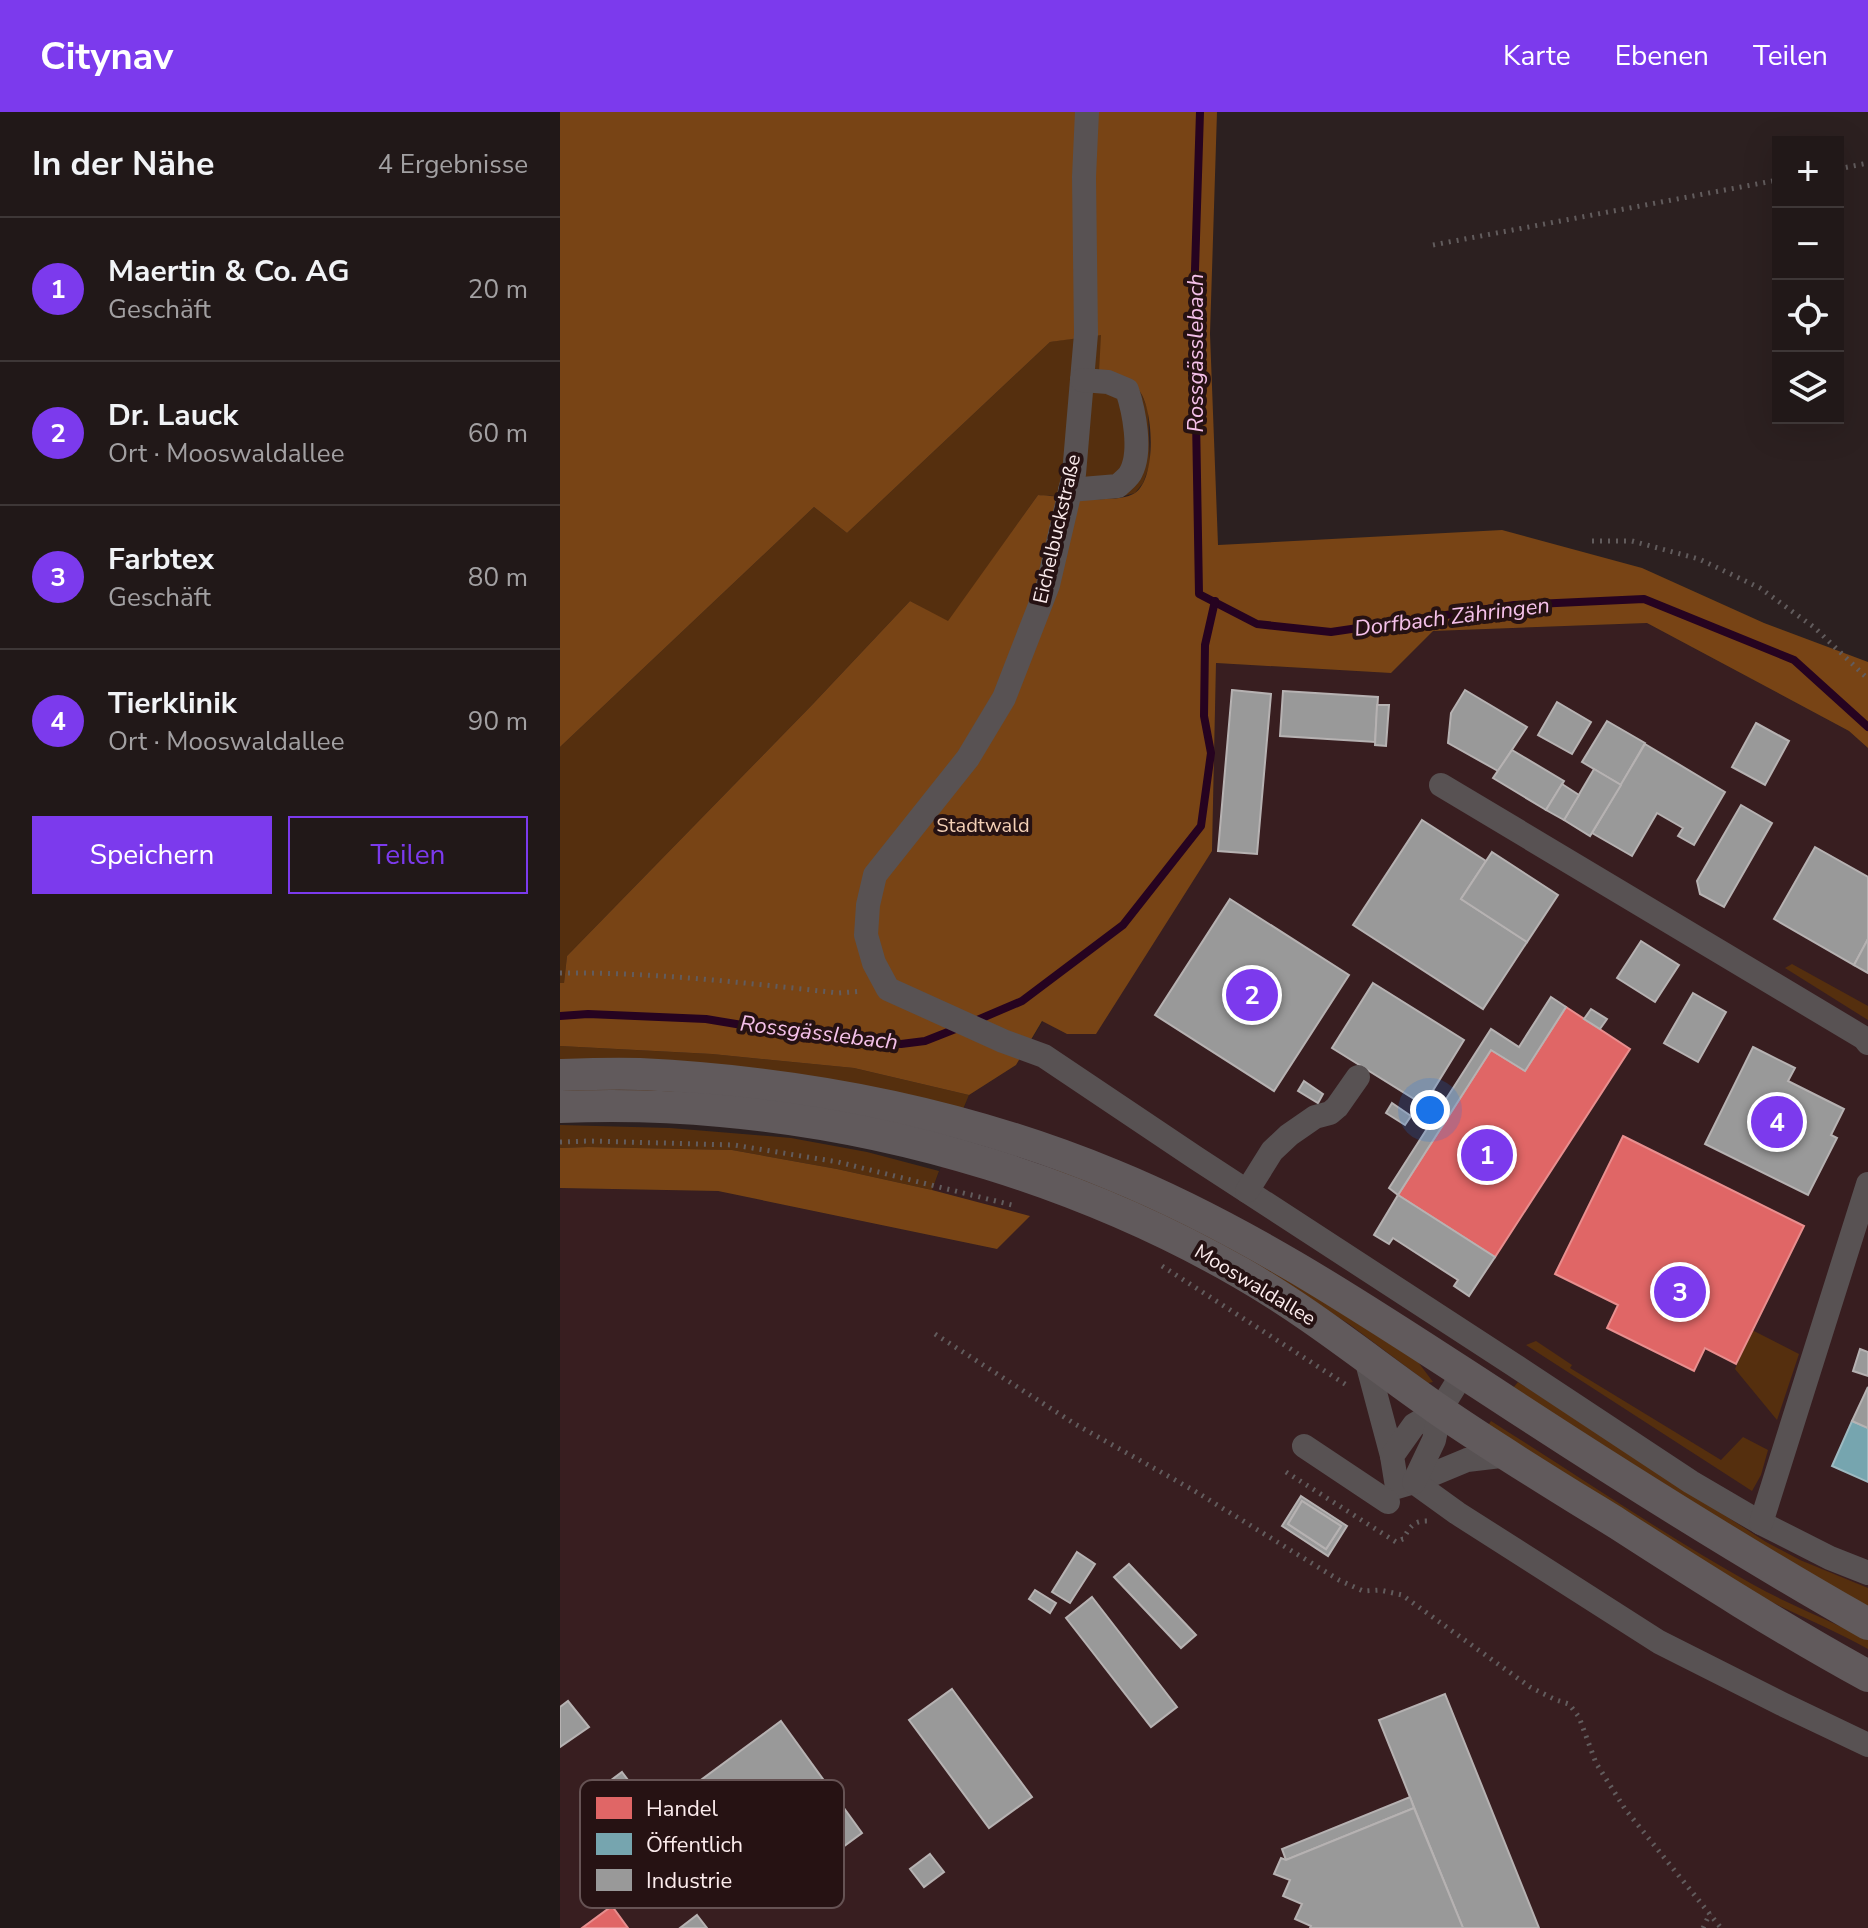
<!DOCTYPE html>
<html lang="de">
<meta charset="utf-8">
<style>
body{margin:0;font-family:"Nunito Sans",sans-serif;background:#292121;color:#f1f3f6}
.controls{position:absolute;right:24px;top:24px;display:grid;overflow:hidden;border-radius:0px;box-shadow:0 8px 32px #0002}
.controls button{width:72px;height:72px;display:grid;place-items:center;padding:0;border:0;border-bottom:2px solid #3e3737;background:#211818;color:#f1f3f6;font:40px sans-serif}
.you{position:absolute;left:870px;top:998px;width:28px;height:28px;margin:-20px;border:6px solid #fff;border-radius:50%;background:#1a73e8;box-shadow:0 0 0 12px #1a73e833}
.badge{display:grid;place-items:center;width:52px;height:52px;border-radius:50%;background:#7c3aed;color:#fff;font-size:26px;font-weight:700}
.pin{position:absolute;translate:-50% -50%;border:4px solid #fff;box-shadow:0 2px 8px #0006}
.list{margin:0;padding:0;list-style:none}
h2{display:flex;justify-content:space-between;align-items:center;height:104px;margin:0;padding:0 32px;font-size:34px}
h2 small{font-size:26px;font-weight:400;color:#a2a0a2}
.list li{display:grid;grid-template-columns:52px 1fr auto;gap:24px;align-items:center;box-sizing:border-box;height:144px;padding:0 32px;border-top:2px solid #3e3737}
.list b{display:block;font-size:30px;white-space:nowrap}
.list p{margin:0;font-size:26px;white-space:nowrap;color:#a2a0a2}
.list em{font-size:26px;font-style:normal;color:#a2a0a2}
.actions{display:flex;gap:16px;padding:24px 32px}
.actions a{flex:1;padding:18px 0;border:2px solid #7c3aed;border-radius:0px;text-align:center;font-size:28px;color:#7c3aed}
.actions .main{background:#7c3aed;color:#fff}
.icon{flex:none;width:44px;height:44px;fill:none;stroke:currentColor;stroke-width:2;stroke-linecap:round;stroke-linejoin:round}
.map{position:relative;flex:none;width:1308px;height:1816px;overflow:hidden}
header{display:flex;align-items:center;gap:48px;box-sizing:border-box;height:112px;padding:0 40px;background:#7c3aed;color:#fff}
header strong{font-size:38px}
nav{display:flex;gap:44px;margin-inline-start:auto;font-size:28px}
main{display:flex}
aside{flex:1;background:#211818}
.map>svg:first-child{display:block}
.built{fill:#381e20}
.green{fill:#552f0e}
.forest{fill:#784415}
.shops{fill:#e06666;stroke:#e88e8e;stroke-width:2}
.public{fill:#76a5af;stroke:#9ebac1;stroke-width:2}
.industry{fill:#999;stroke:#b6b2b2;stroke-width:2;fill-rule:evenodd}
.lines{fill:none;stroke-linecap:round;stroke-linejoin:round}
.stream{stroke:#260320;stroke-width:8}
.path{stroke:#625c5d;stroke-width:5;stroke-dasharray:2 6;stroke-linecap:butt}
.minor{stroke:#585253;stroke-width:24}
.major{stroke:#615a5c;stroke-width:32}
.labels{text-anchor:middle;dominant-baseline:central;stroke-width:8;stroke-linejoin:round;paint-order:stroke}
.street-label{font-size:20px;fill:#fbebec;stroke:#261213}
.park-label{font-size:20px;fill:#f4d0b6;stroke:#261213}
.water-label{font-size:22px;font-style:italic;fill:#f5c1ea;stroke:#261213}
.key{fill:#261213;stroke:#665354;stroke-width:2}
.key-label{font-size:22px;fill:#fbebec}
</style>
<header>
<strong>Citynav</strong>
<nav><a>Karte</a><a>Ebenen</a><a>Teilen</a></nav>
</header>
<main>
<aside>
<h2>In der Nähe<small>4 Ergebnisse</small></h2>
<ul class="list">
<li><span class="badge">1</span><div><b>Maertin &amp; Co. AG</b><p>Geschäft</p></div><em>20 m</em></li>
<li><span class="badge">2</span><div><b>Dr. Lauck</b><p>Ort · Mooswaldallee</p></div><em>60 m</em></li>
<li><span class="badge">3</span><div><b>Farbtex</b><p>Geschäft</p></div><em>80 m</em></li>
<li><span class="badge">4</span><div><b>Tierklinik</b><p>Ort · Mooswaldallee</p></div><em>90 m</em></li>
</ul>
<div class="actions"><a class="main">Speichern</a><a>Teilen</a></div>
</aside>
<div class="map">
<svg width="1308" height="1816" viewBox="0 0 1308 1816">
<rect width="100%" height="100%" fill="#2c2020"/>
<polygon class="built" points="1087,511 1289,619 1308,636 1308,1816 0,1816 0,1076 158,1079 437,1137 469,1104 372,1078 409,983 456,953 483,909 507,922 652,739 656,551 831,561 873,519"/>
<g class="green">
<polygon points="541,222 566,267 580,279 588,298 590,352 583,371 575,381 552,387 478,383 388,510 350,489 252,593 7,844 4,871 0,871 0,635 254,395 287,421 490,230"/>
<polygon points="1232,852 1308,894 1308,908 1225,856"/>
<polygon points="0,934 152,942 294,956 409,983 401,1002 0,954"/>
<polygon points="46,977 114,978 502,1059 594,1096 702,1150 858,1250 873,1270 868,1271 789,1212 700,1156 501,1063 0,983 0,978"/>
<polygon points="0,1013 110,1016 231,1026 307,1040 379,1059 372,1078 277,1057 172,1038 28,1035 0,1036"/>
<polygon points="1192,1218 1239,1242 1217,1308 1175,1257"/>
<polygon points="976,1229 1012,1253 1010,1256 1161,1348 1183,1325 1208,1338 1201,1363 1192,1379 966,1233"/>
<polygon points="958,1270 1206,1430 1240,1448 1308,1476 1308,1496 1137,1396 953,1276"/>
<path d="M 931,1309 C 1018,1364 1103,1422 1192,1472 C 1229,1493 1270,1508 1308,1528 L 1308,1537 C 1269,1515 1228,1499 1189,1479 L 927,1315 Z"/>
</g>
<g class="forest">
<path d="M 0,0 L 657,0 L 650,222 L 658,433 L 942,418 L 1082,456 L 1204,511 L 1308,550 L 1308,636 L 1289,619 L 1087,511 L 873,519 L 831,561 L 656,551 L 652,739 L 536,922 L 507,922 L 482,909 L 456,953 L 409,983 L 294,956 L 152,942 L 0,934 L 0,871 L 4,871 L 7,844 L 252,593 L 350,489 L 388,509 L 478,383 C 500,384 557,393 575,381 C 597,366 594,295 578,277 C 568,266 553,264 539,260 L 541,223 L 490,230 L 287,421 L 254,395 L 0,635 Z"/>
<polygon points="28,1035 172,1038 277,1057 372,1078 470,1104 437,1137 158,1079 0,1076 0,1036"/>
</g>
<g class="shops">
<polygon points="1006,895 1070,937 935,1145 838,1083 931,938 965,959"/>
<polygon points="1063,1024 1244,1114 1176,1252 1145,1236 1134,1259 1047,1216 1058,1193 995,1162"/>
<polygon points="52,1794 68,1816 22,1816"/>
</g>
<polygon class="public" points="1292,1309 1308,1316 1308,1370 1272,1354"/>
<g class="industry">
<polygon points="672,578 711,582 697,742 658,739"/>
<polygon points="905,578 967,615 938,659 888,631 891,601"/>
<polygon points="723,579 818,585 815,630 720,624"/>
<polygon points="997,590 1031,610 1012,642 978,623"/>
<polygon points="817,593 829,593 826,634 815,633"/>
<polygon points="1047,609 1085,631 1061,673 1022,650"/>
<polygon points="1196,611 1229,629 1205,673 1172,655"/>
<polygon points="1085,632 1165,680 1134,733 1118,724 1123,716 1097,701 1072,744 1032,721"/>
<polygon points="952,638 1004,669 986,698 933,666"/>
<polygon points="1034,657 1061,673 1030,724 1004,708"/>
<polygon points="1002,672 1019,683 1004,708 986,698"/>
<polygon points="1181,693 1212,711 1164,795 1140,782 1137,769"/>
<polygon points="862,708 926,749 901,787 967,830 923,897 793,813"/>
<polygon points="1255,735 1308,765 1308,827 1294,853 1214,807"/>
<polygon points="932,740 998,783 967,830 901,787"/>
<polygon points="670,787 789,863 714,979 595,903"/>
<polygon points="1308,827 1308,861 1294,853"/>
<polygon points="1081,829 1119,853 1095,890 1057,866"/>
<polygon points="813,871 904,928 864,993 772,936"/>
<polygon points="1133,881 1166,900 1138,950 1104,931"/>
<polygon points="991,885 1006,895 965,959 931,938 838,1083 829,1076 931,917 959,935"/>
<polygon points="1031,897 1047,907 1040,917 1024,907"/>
<polygon points="1193,935 1235,956 1228,969 1284,997 1271,1023 1277,1026 1248,1083 1145,1032"/>
<polygon points="744,969 763,982 758,991 738,979"/>
<polygon points="832,991 851,1004 845,1013 826,1001"/>
<polygon points="838,1083 935,1145 909,1184 894,1174 898,1168 833,1126 829,1132 814,1123"/>
<polygon points="1300,1237 1308,1240 1308,1264 1293,1259"/>
<polygon points="1308,1275 1308,1316 1292,1309"/>
<path d="M 741,1384 L 787,1414 L 768,1444 L 722,1414 ZM 742,1389 L 781,1414 L 766,1437 L 728,1412 Z"/>
<polygon points="742,1389 781,1414 766,1437 728,1412"/>
<polygon points="517,1440 535,1452 510,1491 492,1480"/>
<polygon points="569,1452 636,1523 621,1536 554,1465"/>
<polygon points="475,1478 496,1491 490,1501 469,1487"/>
<polygon points="532,1485 617,1595 591,1615 506,1506"/>
<polygon points="392,1577 472,1685 429,1716 349,1608"/>
<polygon points="885,1582 979,1816 903,1816 850,1685 819,1608"/>
<polygon points="8,1589 29,1615 0,1635 0,1595"/>
<polygon points="221,1609 302,1721 216,1784 134,1673"/>
<polygon points="62,1660 95,1704 64,1727 31,1683"/>
<polygon points="850,1685 854,1696 726,1748 722,1737"/>
<polygon points="854,1696 903,1816 750,1816 751,1814 735,1807 742,1792 723,1784 730,1768 714,1762 721,1746 726,1748"/>
<polygon points="370,1742 384,1760 364,1775 350,1757"/>
<polygon points="137,1803 147,1816 120,1816"/>
</g>
<g class="lines">
<g class="stream">
<polyline points="640,0 634,189 639,482 697,512 771,520 954,493 1084,487 1234,548 1308,615"/>
<polyline points="0,904 28,902 146,907 249,924 341,932 365,929 398,916"/>
<polyline points="415,909 462,889 563,813 641,714 651,641 644,604 645,533 655,489"/>
</g>
<g class="path">
<polyline points="1278,57 1308,51"/>
<polyline points="873,133 1218,68"/>
<polyline points="1032,429 1072,429 1139,447 1200,476 1255,516 1308,567"/>
<path d="M 0,861 C 94,860 186,871 279,881 L 303,879"/>
<polyline points="0,1030 29,1029 174,1033 278,1050 456,1094"/>
<polyline points="602,1154 788,1274"/>
<polyline points="375,1222 515,1312 633,1378 779,1468 803,1479 820,1478 842,1483 970,1575 996,1588 1009,1592 1019,1605 1036,1651 1065,1697 1161,1816"/>
<path d="M 726,1360 L 836,1430 L 843,1427 C 850,1415 853,1409 867,1409"/>
<polyline points="1143,1816 1150,1801"/>
</g>
<g class="minor">
<polyline points="527,0 524,65 526,222 522,268 514,362 488,473 444,586 408,646 315,763 308,793 306,823 314,851 328,877 443,929 484,944 636,1046 954,1253 1131,1370 1201,1411 1270,1446 1308,1461"/>
<path d="M 510,378 L 558,374 C 562,370 569,365 571,360 C 582,339 574,299 567,278 L 548,270 L 522,268"/>
<polyline points="881,673 1304,926 1308,931"/>
<polyline points="687,1079 712,1039 729,1023 755,1005 770,1001 777,995 798,965"/>
<polyline points="805,1243 832,1344"/>
<polyline points="880,1298 854,1313 832,1344 837,1375 854,1370 907,1348 949,1343"/>
<polyline points="744,1334 828,1390"/>
<polyline points="854,1370 897,1401 1099,1530 1222,1592 1308,1633"/>
<polyline points="854,1370 874,1328 880,1298 903,1261"/>
<polyline points="1201,1411 1308,1072"/>
</g>
<g class="major">
<path d="M 0,963 C 27,962 53,961 80,962 C 242,970 403,1001 553,1063 C 690,1119 814,1203 937,1283 C 1059,1363 1181,1440 1308,1512"/>
<path d="M 0,995 C 53,993 108,994 161,999 C 341,1015 524,1071 681,1161 C 751,1201 813,1252 879,1298 C 937,1338 998,1375 1058,1412 C 1140,1465 1222,1517 1308,1564"/>
</g>
</g>
<g class="labels">
<g class="street-label">
<text transform="translate(497 417) rotate(-77)">Eichelbuckstraße</text>
<text transform="translate(695 1173) rotate(31)">Mooswaldallee</text>
</g>
<g class="park-label">
<text x="423" y="713">Stadtwald</text>
</g>
<g class="water-label">
<text transform="translate(636 241) rotate(-90)">Rossgässlebach</text>
<text transform="translate(892 505) rotate(-7)">Dorfbach Zähringen</text>
<text transform="translate(259 921) rotate(7)">Rossgässlebach</text>
</g>
</g>
<rect x="20" y="1668" width="264" height="128" rx="12" class="key"/>
<rect x="36" y="1685" width="36" height="22" fill="#e06666"/>
<rect x="36" y="1721" width="36" height="22" fill="#76a5af"/>
<rect x="36" y="1757" width="36" height="22" fill="#999"/>
<g class="key-label">
<text x="86" y="1704">Handel</text>
<text x="86" y="1740">Öffentlich</text>
<text x="86" y="1776">Industrie</text>
</g>
</svg>
<div class="controls">
<button>+</button>
<button>−</button>
<button><svg class="icon" aria-label="locate" viewBox="0 0 24 24"><circle cx="12" cy="12" r="6"/><path d="M12 2v4M12 18v4M2 12h4M18 12h4"/></svg></button>
<button><svg class="icon" aria-label="layers" viewBox="0 0 24 24"><path d="M12 4l9 5-9 5-9-5zM3 14l9 5 9-5"/></svg></button>
</div>
<div class="you"></div>
<div class="pin badge" style="left:927px;top:1043px">1</div>
<div class="pin badge" style="left:692px;top:883px">2</div>
<div class="pin badge" style="left:1120px;top:1180px">3</div>
<div class="pin badge" style="left:1217px;top:1010px">4</div>
</div>
</main>
